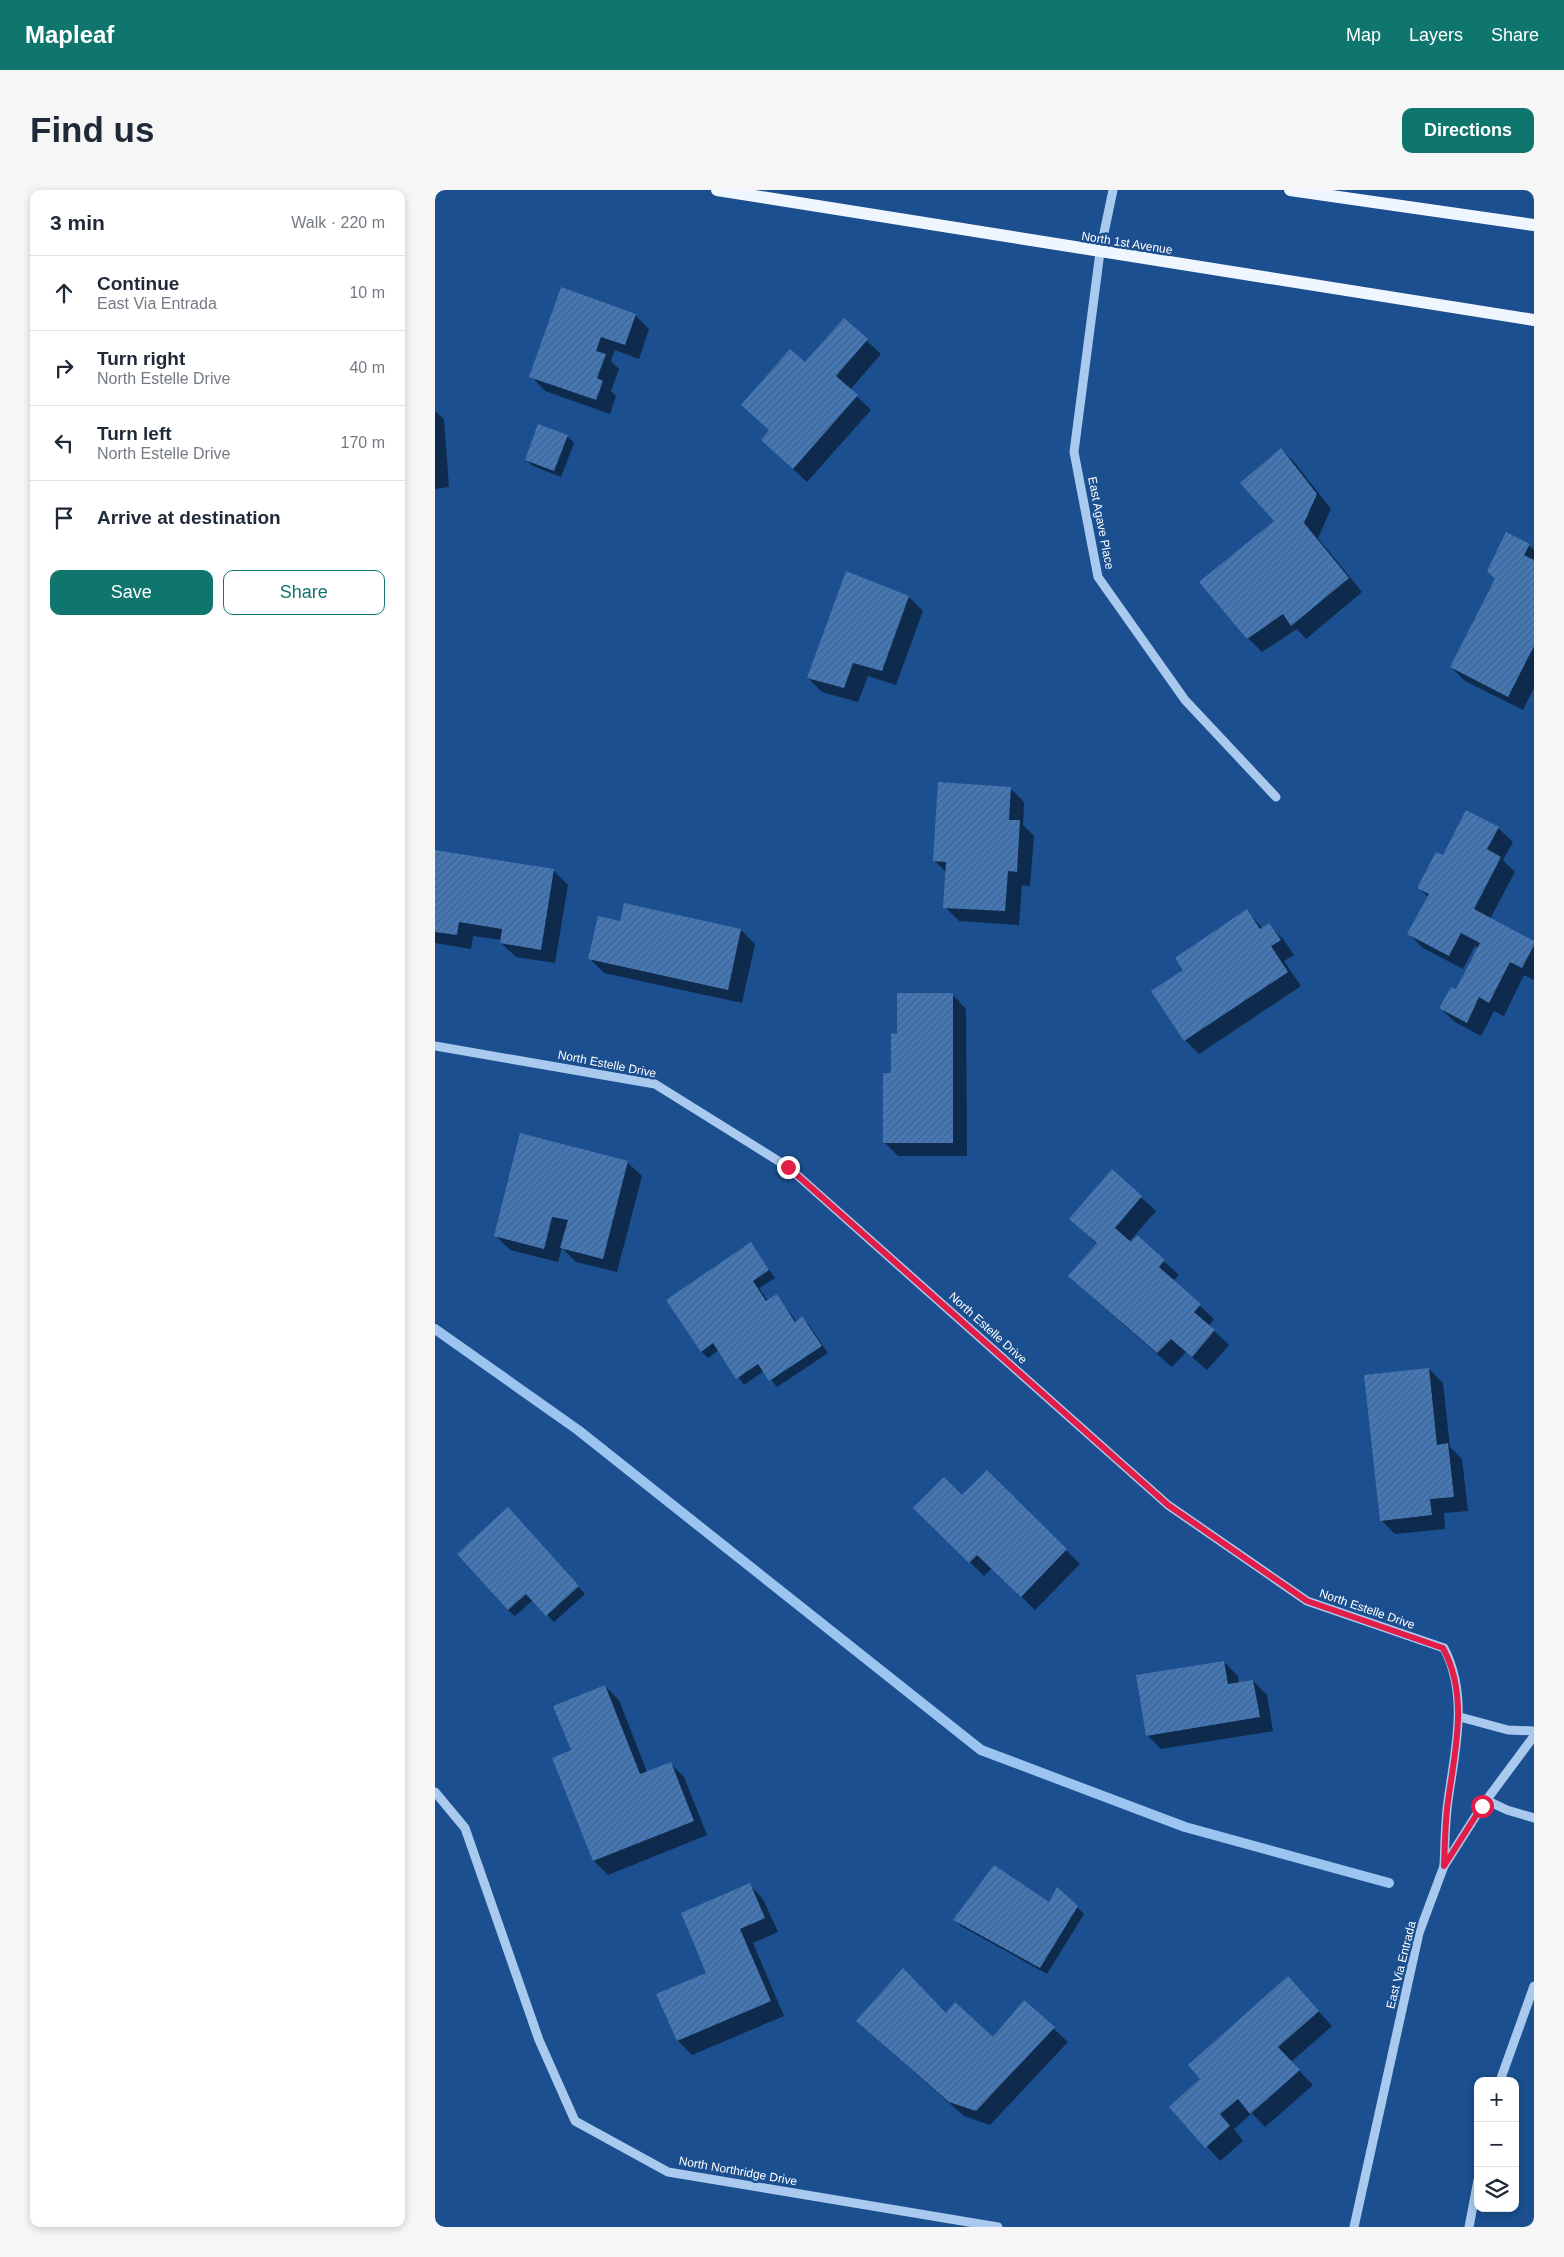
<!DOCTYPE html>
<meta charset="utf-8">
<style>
body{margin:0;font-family:Helvetica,sans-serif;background:#f6f6f7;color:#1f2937}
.controls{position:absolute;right:15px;bottom:15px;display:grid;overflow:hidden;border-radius:10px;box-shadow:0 2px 8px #0003}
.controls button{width:45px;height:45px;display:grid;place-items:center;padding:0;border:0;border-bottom:1px solid #e0e1e3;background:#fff;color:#1f2937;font:25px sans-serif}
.stop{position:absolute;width:15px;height:15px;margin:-11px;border:4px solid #e11d48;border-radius:50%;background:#fff}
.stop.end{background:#e11d48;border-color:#fff;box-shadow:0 1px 5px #0008}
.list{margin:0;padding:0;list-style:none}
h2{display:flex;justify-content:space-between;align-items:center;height:65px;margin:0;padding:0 20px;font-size:21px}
h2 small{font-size:16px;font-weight:400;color:#747a83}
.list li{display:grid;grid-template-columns:32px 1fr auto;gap:15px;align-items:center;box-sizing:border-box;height:75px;padding:0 20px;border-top:1px solid #e0e1e3}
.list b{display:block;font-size:19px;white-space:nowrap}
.list p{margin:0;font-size:16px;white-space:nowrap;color:#747a83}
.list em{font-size:16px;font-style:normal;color:#747a83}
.actions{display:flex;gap:10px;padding:15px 20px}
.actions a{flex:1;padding:11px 0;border:1px solid #0f766e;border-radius:10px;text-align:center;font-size:18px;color:#0f766e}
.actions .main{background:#0f766e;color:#fff}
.icon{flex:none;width:28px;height:28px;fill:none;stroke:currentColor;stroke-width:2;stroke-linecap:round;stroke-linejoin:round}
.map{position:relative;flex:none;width:1099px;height:2037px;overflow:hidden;border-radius:10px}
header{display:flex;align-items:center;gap:30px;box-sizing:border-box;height:70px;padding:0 25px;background:#0f766e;color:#fff}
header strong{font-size:24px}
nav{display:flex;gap:28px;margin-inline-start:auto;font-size:18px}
.intro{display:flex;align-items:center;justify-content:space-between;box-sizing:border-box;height:120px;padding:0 30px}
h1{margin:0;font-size:35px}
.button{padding:12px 22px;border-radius:10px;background:#0f766e;color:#fff;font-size:18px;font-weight:700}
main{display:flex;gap:30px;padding:0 30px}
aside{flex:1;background:#fff;border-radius:10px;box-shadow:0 2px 8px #0003}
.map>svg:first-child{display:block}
.shadow{fill:#0007}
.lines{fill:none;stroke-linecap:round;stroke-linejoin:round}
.stream{stroke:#9cc4f0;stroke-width:10}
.building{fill:url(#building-hatch)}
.minor{stroke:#a9c9ee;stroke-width:9}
.major{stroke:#f0f6ff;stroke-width:12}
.route{stroke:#e11d48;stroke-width:6}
.labels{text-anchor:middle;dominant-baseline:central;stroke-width:5;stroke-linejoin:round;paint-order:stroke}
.street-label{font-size:12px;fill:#fff;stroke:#1b4f8f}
</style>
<header>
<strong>Mapleaf</strong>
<nav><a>Map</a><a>Layers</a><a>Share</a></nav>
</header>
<div class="intro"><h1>Find us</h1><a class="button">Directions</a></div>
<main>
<aside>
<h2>3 min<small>Walk · 220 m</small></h2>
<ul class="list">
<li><svg class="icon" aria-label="ahead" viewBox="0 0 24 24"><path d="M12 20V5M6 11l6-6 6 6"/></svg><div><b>Continue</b><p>East Via Entrada</p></div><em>10 m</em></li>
<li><svg class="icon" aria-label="right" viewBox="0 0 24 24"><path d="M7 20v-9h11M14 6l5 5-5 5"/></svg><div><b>Turn right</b><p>North Estelle Drive</p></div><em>40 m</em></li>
<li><svg class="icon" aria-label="left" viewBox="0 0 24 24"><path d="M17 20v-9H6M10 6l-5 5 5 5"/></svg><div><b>Turn left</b><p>North Estelle Drive</p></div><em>170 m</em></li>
<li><svg class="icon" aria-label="arrive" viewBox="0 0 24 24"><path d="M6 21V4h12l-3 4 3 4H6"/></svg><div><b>Arrive at destination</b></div></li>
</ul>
<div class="actions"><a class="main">Save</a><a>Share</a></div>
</aside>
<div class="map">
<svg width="1099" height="2037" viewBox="0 0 1099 2037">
<defs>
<pattern id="building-hatch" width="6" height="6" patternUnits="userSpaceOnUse" patternTransform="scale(1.25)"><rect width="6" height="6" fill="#4478b7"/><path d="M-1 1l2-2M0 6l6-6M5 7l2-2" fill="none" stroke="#486282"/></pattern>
</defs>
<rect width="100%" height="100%" fill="#1b4f8f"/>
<g class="shadow">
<polygon points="200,125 214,139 204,169 180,160 176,171 184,179 176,201 181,206 175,224 110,201 96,186"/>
<polygon points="409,130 446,164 415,200 436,220 372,292 327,250"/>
<polygon points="0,221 9,229 14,297 0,299"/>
<polygon points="132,246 139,253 126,287 98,276 91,270"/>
<polygon points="846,259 860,273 896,319 883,348 927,402 871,449 862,439 827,462 813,448 840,332"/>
<polygon points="1094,355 1099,360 1099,498 1088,520 1030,491 1016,477"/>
<polygon points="412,383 474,407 488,421 461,495 433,486 423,512 387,502 373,488"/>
<polygon points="575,598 589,612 588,635 599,646 595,696 587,695 584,735 524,731 510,717 512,683 499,670"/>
<polygon points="1031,621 1063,638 1078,652 1068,670 1080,682 1055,729 1099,752 1099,790 1089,785 1069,826 1059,821 1046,846 1020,832 1005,818 1022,801 1044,758 1040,756 1028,779 988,758 974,744 993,707 984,698 1008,667"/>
<polygon points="0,661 118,680 133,695 120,773 81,767 66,753 67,750 38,746 36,759 0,753"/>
<polygon points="812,721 828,739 834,735 848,749 859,765 849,771 866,796 764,864 750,850 750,781"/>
<polygon points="186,733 306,740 320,754 307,813 169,783 155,769"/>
<polygon points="517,804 531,819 532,966 463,966 449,952 464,845"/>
<polygon points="192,972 207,986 182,1082 141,1072 127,1058 123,1072 75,1060 61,1046"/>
<polygon points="677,981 721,1021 694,1052 696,1054 702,1047 744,1085 738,1091 779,1129 774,1136 794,1155 772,1180 751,1162 737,1177 649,1100 662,1054 636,1029"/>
<polygon points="316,1054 340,1088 324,1098 333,1111 342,1106 362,1132 367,1128 374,1135 393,1163 342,1197 329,1181 309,1195 284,1160 273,1168 266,1161"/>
<polygon points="994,1179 1008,1193 1015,1257 1027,1269 1033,1321 1009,1323 1010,1339 960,1344 946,1330"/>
<polygon points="552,1282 645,1374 600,1420 557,1378 549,1386 480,1318 527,1307"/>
<polygon points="80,1326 150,1404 119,1432 98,1410 80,1426 73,1420"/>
<polygon points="789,1472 803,1486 804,1493 818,1491 832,1505 838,1541 726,1559 712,1545"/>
<polygon points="170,1496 184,1510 212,1582 235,1573 249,1587 272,1645 173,1685 159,1671 118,1569 137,1561"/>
<polygon points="314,1694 328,1709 343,1742 318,1753 349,1826 257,1865 243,1851 223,1805 273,1783"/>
<polygon points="614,1714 642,1717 649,1724 612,1784 526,1736 519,1730"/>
<polygon points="853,1788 897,1836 856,1872 878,1895 830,1937 817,1923 799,1939 808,1951 785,1971 736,1917 767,1889"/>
<polygon points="590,1812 633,1852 555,1935 529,1926 437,1845 512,1825 558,1849"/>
</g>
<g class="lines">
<polyline class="stream" points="0,1139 143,1240 546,1560 750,1637 954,1693"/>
</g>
<g class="building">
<polygon points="126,97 201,124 190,155 166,147 161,161 171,164 162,188 168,191 161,210 94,187"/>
<polygon points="409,128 433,149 401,186 423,205 358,279 326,250 334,240 306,215 355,159 370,172"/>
<polygon points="103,234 133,245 119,281 90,270"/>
<polygon points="846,258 882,304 869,333 914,388 856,436 848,424 812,449 764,392 839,331 805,293"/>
<polygon points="1071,342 1095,354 1089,365 1099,370 1099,456 1073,507 1015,477 1060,389 1052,381"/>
<polygon points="411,381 474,406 447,481 418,473 409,498 372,488"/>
<polygon points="503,592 576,597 574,630 585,630 582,682 573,681 570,721 508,718 511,672 498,671"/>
<polygon points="1031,620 1064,637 1052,659 1066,667 1039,719 1099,751 1099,755 1087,778 1075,772 1054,813 1044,807 1032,833 1004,818 1016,797 1021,799 1045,753 1026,743 1014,766 972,744 994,704 982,698 1001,662 1008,665"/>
<polygon points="0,660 119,679 106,760 65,753 67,739 24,732 22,745 0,742"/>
<polygon points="189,713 306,739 293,800 153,769 163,726 185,731"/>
<polygon points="812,719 825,739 834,733 846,750 836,756 853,782 749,851 716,801 748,780 740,768"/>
<polygon points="462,803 518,803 518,953 448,953 448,883 456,883 456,844 462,843"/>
<polygon points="85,943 193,971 168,1069 125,1058 133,1030 117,1027 109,1059 59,1046"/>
<polygon points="677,979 707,1006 680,1038 696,1052 702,1045 730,1070 724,1077 766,1114 759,1122 780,1140 757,1167 736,1149 722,1163 633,1086 662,1053 634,1029"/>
<polygon points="316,1052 334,1080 318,1091 331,1111 342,1104 360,1132 367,1126 387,1156 334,1191 323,1174 301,1189 278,1153 266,1162 231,1110"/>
<polygon points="994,1178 1002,1255 1013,1253 1019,1307 995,1309 997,1325 945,1331 929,1185"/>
<polygon points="552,1280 632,1359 586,1407 542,1365 534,1373 478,1318 509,1287 527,1305"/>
<polygon points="73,1317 144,1396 111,1426 91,1404 73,1420 22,1364"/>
<polygon points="789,1471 793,1494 818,1490 825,1527 711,1546 701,1485"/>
<polygon points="170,1495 205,1584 236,1572 259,1631 158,1671 117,1568 136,1560 118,1516"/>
<polygon points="559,1675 614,1712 622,1697 643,1716 605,1778 518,1730"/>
<polygon points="315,1693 330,1728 305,1739 336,1811 242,1851 221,1804 271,1783 246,1723"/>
<polygon points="468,1778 511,1823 520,1812 558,1847 589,1810 620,1837 541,1921 514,1912 421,1831"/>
<polygon points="853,1786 884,1821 843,1857 865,1880 815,1924 803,1909 785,1924 795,1936 770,1958 734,1917 765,1889 753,1875"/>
</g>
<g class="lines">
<g class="minor">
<polyline points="678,0 665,62 639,262 663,387 750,510 841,607"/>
<path d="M 0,856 L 220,894 L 353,977 L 733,1315 L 872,1411 L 1009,1458 C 1034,1506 1020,1560 1013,1611 C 1010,1632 1010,1654 1009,1676"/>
<polyline points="1025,1527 1073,1540 1099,1541"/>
<polyline points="0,1602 30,1638 104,1850 140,1931 233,1982 563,2037"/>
<polyline points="1051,1610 1072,1620 1099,1628"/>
<polyline points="1065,1891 1099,1796"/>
<polyline points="919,2037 984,1743 1009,1676 1047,1616 1099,1546"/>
<polyline points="1034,2037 1043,1990"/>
</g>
<g class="major">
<polyline points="282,0 1099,130"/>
<polyline points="855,0 1099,35"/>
</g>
</g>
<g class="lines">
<path class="route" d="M 353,977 L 733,1315 L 872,1411 L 1008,1458 C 1034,1506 1020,1560 1013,1611 C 1010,1632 1010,1654 1009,1676 L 1047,1616"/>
</g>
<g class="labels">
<g class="street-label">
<text transform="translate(692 53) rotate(9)">North 1st Avenue</text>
<text transform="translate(666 333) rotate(79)">East Agave Place</text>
<text transform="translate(172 874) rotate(11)">North Estelle Drive</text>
<text transform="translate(553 1138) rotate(42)">North Estelle Drive</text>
<text transform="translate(932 1419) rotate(19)">North Estelle Drive</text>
<text transform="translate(966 1775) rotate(-76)">East Via Entrada</text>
<text transform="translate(303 1981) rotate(10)">North Northridge Drive</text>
</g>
</g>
</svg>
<div class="controls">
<button>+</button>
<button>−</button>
<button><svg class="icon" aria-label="layers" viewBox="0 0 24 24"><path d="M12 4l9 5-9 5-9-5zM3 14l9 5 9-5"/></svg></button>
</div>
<div class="stop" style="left:1047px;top:1616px"></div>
<div class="stop end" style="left:353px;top:977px"></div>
</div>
</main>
